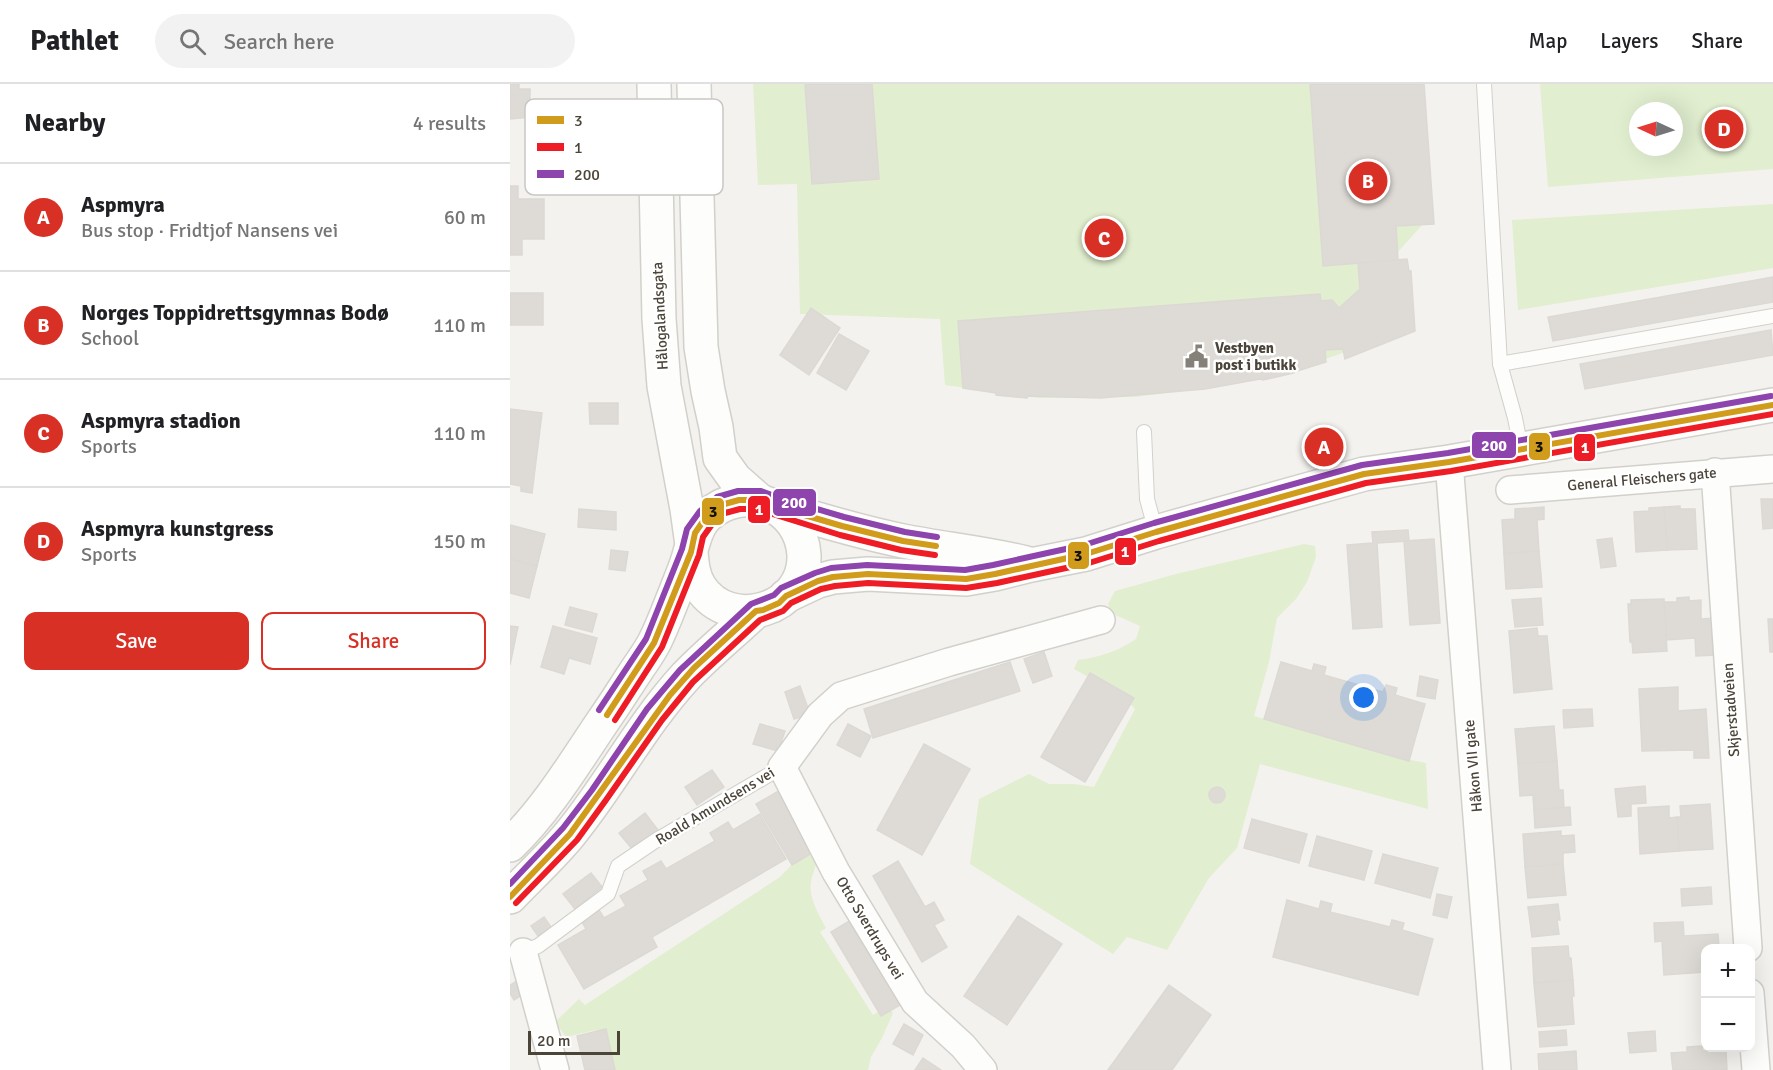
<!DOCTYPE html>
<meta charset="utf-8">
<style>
body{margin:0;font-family:Signika,sans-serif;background:#f2f2f2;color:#202124}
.controls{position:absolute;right:18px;bottom:18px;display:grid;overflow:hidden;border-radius:12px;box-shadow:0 6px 24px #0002}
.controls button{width:54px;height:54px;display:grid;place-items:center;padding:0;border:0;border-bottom:2px solid #e0e0e0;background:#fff;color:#202124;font:30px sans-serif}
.compass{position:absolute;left:1119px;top:18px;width:54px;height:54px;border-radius:50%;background:#fff;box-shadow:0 6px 24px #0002;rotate:274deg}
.scale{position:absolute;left:18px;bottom:15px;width:92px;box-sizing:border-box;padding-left:6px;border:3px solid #4b4439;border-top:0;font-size:16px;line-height:21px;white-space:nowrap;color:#4b4439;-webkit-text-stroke:4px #fff;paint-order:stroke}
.you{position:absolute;left:854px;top:614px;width:21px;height:21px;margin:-15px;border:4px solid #fff;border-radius:50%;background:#1a73e8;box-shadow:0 0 0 9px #1a73e833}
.badge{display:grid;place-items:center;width:39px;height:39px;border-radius:50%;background:#d93025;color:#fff;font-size:20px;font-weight:700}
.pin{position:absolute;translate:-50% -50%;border:3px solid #fff;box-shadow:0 2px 6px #0006}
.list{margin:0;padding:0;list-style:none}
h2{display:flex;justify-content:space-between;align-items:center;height:78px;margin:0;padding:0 24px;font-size:26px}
h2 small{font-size:20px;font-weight:400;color:#757577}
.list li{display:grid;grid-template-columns:39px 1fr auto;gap:18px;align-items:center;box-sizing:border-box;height:108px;padding:0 24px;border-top:2px solid #e0e0e0}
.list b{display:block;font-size:22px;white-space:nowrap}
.list p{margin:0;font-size:20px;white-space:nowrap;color:#757577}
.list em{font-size:20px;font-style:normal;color:#757577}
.actions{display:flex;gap:12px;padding:18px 24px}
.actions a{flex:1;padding:14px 0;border:2px solid #d93025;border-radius:12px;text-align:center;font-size:21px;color:#d93025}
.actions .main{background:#d93025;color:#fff}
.icon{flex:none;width:33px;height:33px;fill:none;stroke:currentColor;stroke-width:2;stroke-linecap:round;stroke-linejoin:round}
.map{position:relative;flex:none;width:1263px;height:986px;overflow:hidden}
header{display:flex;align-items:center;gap:36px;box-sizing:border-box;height:84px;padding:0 30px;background:#fff;border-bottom:2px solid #e0e0e0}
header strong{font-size:28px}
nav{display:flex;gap:33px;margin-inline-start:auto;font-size:21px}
.search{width:420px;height:54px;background:#f2f2f2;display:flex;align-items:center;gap:15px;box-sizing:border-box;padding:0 21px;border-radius:33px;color:#757577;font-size:22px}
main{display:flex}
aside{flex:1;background:#fff}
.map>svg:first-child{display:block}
.green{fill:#e1eecf;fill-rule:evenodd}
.building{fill:#dedbd6;stroke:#dcd9d4;stroke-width:1.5}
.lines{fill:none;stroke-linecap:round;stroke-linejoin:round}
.service-casing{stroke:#d2d0cb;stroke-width:16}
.minor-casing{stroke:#d2d0cb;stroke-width:30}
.tertiary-casing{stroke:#d2d0cb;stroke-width:36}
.service{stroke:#fdfdfc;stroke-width:14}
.minor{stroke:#fdfdfc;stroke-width:27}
.tertiary{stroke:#fdfdfc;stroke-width:33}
.bus-1-casing{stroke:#fff;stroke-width:10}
.bus-2-casing{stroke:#fff;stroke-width:10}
.bus-3-casing{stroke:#fff;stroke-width:10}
.bus-1{stroke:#d19b1b;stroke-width:6}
.bus-2{stroke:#ee1c25;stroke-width:6}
.bus-3{stroke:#8e44ad;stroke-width:6}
.labels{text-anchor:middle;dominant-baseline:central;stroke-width:5;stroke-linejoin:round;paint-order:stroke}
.street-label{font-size:15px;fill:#4b4439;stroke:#fff}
.poi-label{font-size:15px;font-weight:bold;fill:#4b4439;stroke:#fff;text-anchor:start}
.key{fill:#fff;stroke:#c9c7c4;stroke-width:1.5}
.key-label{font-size:16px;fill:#4b4439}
.line-badge{stroke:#fff;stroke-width:2}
.badge-label{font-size:16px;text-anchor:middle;font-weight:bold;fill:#fff}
.pale-badge-label{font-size:16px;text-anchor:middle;font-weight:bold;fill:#111}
</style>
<header>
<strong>Pathlet</strong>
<div class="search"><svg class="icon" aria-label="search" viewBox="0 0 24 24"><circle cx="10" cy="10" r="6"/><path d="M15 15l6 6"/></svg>Search here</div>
<nav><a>Map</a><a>Layers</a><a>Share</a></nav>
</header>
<main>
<aside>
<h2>Nearby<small>4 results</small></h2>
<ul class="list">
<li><span class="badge">A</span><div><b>Aspmyra</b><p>Bus stop · Fridtjof Nansens vei</p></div><em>60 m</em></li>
<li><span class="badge">B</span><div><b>Norges Toppidrettsgymnas Bodø</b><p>School</p></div><em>110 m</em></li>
<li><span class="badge">C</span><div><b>Aspmyra stadion</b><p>Sports</p></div><em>110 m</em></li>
<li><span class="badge">D</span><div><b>Aspmyra kunstgress</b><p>Sports</p></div><em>150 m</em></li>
</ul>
<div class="actions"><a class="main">Save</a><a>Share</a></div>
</aside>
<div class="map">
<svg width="1263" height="986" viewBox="0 0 1263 986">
<rect width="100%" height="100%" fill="#f4f2ee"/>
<g class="green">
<polygon points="243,0 904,0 915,138 885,171 891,246 827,271 762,293 698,304 625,313 528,314 435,301 430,235 290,230 287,100 248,101"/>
<path d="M 1030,0 L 1263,0 L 1263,85 L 1038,103 ZM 1128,27 L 1164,27 L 1164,63 L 1128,63 Z"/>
<polygon points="1263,120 1263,184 1008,226 1002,136"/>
<path d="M 794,460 L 805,462 L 806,473 L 797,498 L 786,515 L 767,534 L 759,578 L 744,632 L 885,673 L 916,679 L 918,725 L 750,680 L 727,764 L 699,794 L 657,866 L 617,853 L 603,870 L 460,780 L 469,715 L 519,690 L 539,700 L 564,700 L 584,703 L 625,625 L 614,613 L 564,585 L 568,576 C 590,573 608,567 626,555 L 630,542 L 601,529 L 598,520 L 605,507 L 666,490 Z"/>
<path d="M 299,771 L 307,775 C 306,784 302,790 301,798 C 298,813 309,831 316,844 L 310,848 L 363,931 L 378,922 L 383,929 L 372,954 L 361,973 L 358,986 L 96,986 L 86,946 L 56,953 L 45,938 L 69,915 L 75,921 L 270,793 L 286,776 Z"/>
</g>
<g class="building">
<polygon points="0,0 9,0 9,5 20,5 20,33 0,35"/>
<polygon points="295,0 362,0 369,95 302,100"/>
<polygon points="800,0 914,0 924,140 886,142 888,176 813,182"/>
<polygon points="0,102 8,102 8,115 34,115 34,155 12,155 12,171 0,171"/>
<polygon points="897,175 899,187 901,187 905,247 835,275 833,265 815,266 816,278 784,288 784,289 753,296 750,295 695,305 591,314 518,312 517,314 486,311 486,309 453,304 448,237 810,210 811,217 822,216 829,224 850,205 848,179"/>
<polygon points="1263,193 1263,218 1043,257 1038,233"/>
<rect x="0" y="209" width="33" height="32"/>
<polygon points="301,224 330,244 299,291 270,271"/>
<polygon points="1261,246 1263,271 1075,305 1070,280"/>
<polygon points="329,250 359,267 336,306 307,289"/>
<polygon points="79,319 108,319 108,340 80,340"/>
<polygon points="0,325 32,329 22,409 11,407 11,402 0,400"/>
<polygon points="1251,415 1263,415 1263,444 1253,445"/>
<polygon points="1170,422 1170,425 1185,425 1187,465 1157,466 1154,423"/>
<polygon points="1034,423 1034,435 1027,436 1029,467 994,470 992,436 1005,435 1005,425"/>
<polygon points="1154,423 1157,466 1126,468 1124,428 1139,427 1139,424"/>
<polygon points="69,425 106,428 106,446 68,443"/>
<polygon points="0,441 35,450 27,482 0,475"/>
<polygon points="898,446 899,457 867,459 872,543 843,545 837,461 863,459 862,448"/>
<polygon points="1102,454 1106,482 1091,484 1087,456"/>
<polygon points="924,455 930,539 900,541 894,457"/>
<polygon points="101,466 118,468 115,487 99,485"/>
<polygon points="1029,467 1032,503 996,505 994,470"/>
<polygon points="0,475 27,482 19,514 0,509"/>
<polygon points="1179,513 1179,517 1191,516 1191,535 1204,534 1206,571 1186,572 1185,554 1156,556 1154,518 1167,518 1167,514"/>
<polygon points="1031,514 1033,541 1005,543 1002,516"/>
<polygon points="1154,515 1157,567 1123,569 1122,558 1120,558 1118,520 1121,520 1121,516"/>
<polygon points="60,523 87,530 82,548 55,541"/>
<polygon points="1258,535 1263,535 1263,568 1260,568"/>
<polygon points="0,542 8,543 0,581"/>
<polygon points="43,542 87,554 80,580 59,574 54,590 31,583"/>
<polygon points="1027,544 1028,552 1037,552 1042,605 1004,609 999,547"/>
<polygon points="534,568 542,592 523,599 514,575"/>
<polygon points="500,578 510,607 363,654 354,625"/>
<polygon points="771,578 802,587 804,580 816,583 814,591 873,608 876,601 887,604 885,611 915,620 899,677 754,635"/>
<polygon points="580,589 624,614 575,698 531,673"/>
<polygon points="910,592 928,596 925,615 907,612"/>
<polygon points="290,602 300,630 284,635 275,608"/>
<polygon points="1168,603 1168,627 1196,625 1199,674 1184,674 1184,666 1132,667 1129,605"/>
<polygon points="1082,625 1083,642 1054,644 1053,626"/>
<polygon points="250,640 275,647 268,667 243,660"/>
<polygon points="338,640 361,652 350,673 327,661"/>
<polygon points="1044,642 1047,677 1008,680 1005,645"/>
<polygon points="414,660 460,685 412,771 367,746"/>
<polygon points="1047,677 1049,706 1053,706 1054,724 1024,726 1023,711 1010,712 1008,680"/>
<polygon points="202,686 214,703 187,721 175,703"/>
<polygon points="1135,702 1136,719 1121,720 1121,732 1108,733 1105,705"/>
<circle cx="707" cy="711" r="8"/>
<polygon points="272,705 307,766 282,781 246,720"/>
<polygon points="1200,720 1203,765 1169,767 1167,733 1171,733 1170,722"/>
<polygon points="1159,722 1159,734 1167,733 1169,767 1130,770 1128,724"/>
<polygon points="1060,723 1061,741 1025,744 1024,726"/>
<polygon points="135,729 148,746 123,766 109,749"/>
<polygon points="250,730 276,775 142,853 147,863 74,905 48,861 76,845 71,836 89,826 94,834 116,822 110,812 138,796 133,787 151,777 156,785 205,757 200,749 218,738 223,746"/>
<polygon points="742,735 797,750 789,779 734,764"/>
<polygon points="1051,747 1051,752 1064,751 1065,768 1053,769 1053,780 1015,783 1013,750"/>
<polygon points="807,752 862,767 854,796 799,782"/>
<polygon points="873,770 928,784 920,814 865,799"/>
<polygon points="388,777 415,823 424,818 434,836 424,841 437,863 412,878 363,792"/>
<polygon points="1053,780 1056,811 1018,814 1015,783"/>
<polygon points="81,789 92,803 65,825 53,810"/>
<polygon points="1201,803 1202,820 1172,822 1171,805"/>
<polygon points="927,810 942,813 937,834 923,831"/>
<polygon points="777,816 809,825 811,817 822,820 820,828 880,843 882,836 894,839 892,846 923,855 908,911 763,873"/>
<polygon points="1048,820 1050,836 1047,836 1049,850 1022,853 1018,823"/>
<polygon points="508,832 552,860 497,941 454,912"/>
<polygon points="34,833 41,843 28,852 21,842"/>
<polygon points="346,833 397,917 371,932 321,848"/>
<polygon points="1173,838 1174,852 1208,850 1209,864 1196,864 1196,888 1154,891 1152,857 1145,858 1144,839"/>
<polygon points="1058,862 1059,874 1061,874 1063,896 1024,899 1022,864"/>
<polygon points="9,896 17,908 4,916 0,909 0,901"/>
<polygon points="1063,896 1064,912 1062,912 1064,940 1028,943 1024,899"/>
<polygon points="659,901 701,931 662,986 598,986"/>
<polygon points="394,940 413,951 403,971 383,960"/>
<polygon points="96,945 105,986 75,986 67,952"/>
<polygon points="1056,946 1057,961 1030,963 1029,948"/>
<polygon points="1145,947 1146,967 1120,969 1118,949"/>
<polygon points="1192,962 1193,967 1216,966 1217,986 1163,986 1161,969 1177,968 1177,963"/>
<polygon points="1066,967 1067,986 1029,986 1028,970"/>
<polygon points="413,974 431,986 405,986"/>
</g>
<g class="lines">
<defs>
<g id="service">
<polyline points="974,0 990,280 1005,334 1011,365"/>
<polyline points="990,280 1263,232"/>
<polyline points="634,348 637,415 646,448"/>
<polyline points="13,868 28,862 98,810 108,782 145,757 272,683"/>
</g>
<g id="minor">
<polyline points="939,378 987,986"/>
<polyline points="1205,388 1238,864"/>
<polyline points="1000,406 1263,385"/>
<polyline points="13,868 45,986"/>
<polyline points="1240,909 1246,986"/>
<polyline points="473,986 453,962 405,918 326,788 272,683 310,631 331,612 439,578 591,536"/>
</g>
<g id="tertiary">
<polyline points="144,0 149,235 154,302 177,425 182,461"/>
<polyline points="184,0 191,263 198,307 206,343 210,374 225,395 249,416"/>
<path d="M 267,423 C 309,436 350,448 393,457 C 434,465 475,469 516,479"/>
<polyline points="276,512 308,497 323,493 358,490 456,495 485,490 521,481 576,470 646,448 854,390 939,378 1263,321"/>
<path d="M 0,761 C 37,725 64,680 93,637 C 105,620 116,602 128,584 C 134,575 140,567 145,557 C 153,541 159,524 166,507 C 171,494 177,481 180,468 C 185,455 186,442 197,432 C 234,398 291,421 294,471 C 296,526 220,549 190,503 C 183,492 182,480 181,468"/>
<path d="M 0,813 C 20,792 42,772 60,750 C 101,700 131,641 176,592 C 198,569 223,549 246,527"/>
</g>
</defs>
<use href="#service" class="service-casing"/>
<use href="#minor" class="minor-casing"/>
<use href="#tertiary" class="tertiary-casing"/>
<use href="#service" class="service"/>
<use href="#minor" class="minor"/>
<use href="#tertiary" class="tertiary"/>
<defs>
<g id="bus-1">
<polyline points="97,631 144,559 181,468 185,449 196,433 211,421 229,416 249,416 267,423 332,442 393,457 426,462"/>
<polyline points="0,813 60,750 160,611 184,584 246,527 253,526 269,519 276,512 308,497 323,493 358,490 456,495 485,490 576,470 646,448 854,390 939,378 1263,321"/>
</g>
<g id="bus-2">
<polyline points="105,636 152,563 189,471 193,453 203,439 215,429 230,425 247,425 330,451 391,466 425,471"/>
<polyline points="6,819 67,756 96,716 152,636 183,598 250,536 273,527 281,519 311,505 325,502 358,499 456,504 487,499 579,479 649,457 856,399 941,387 1263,330"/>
</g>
<g id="bus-3">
<polyline points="89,626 136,555 172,465 177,445 190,427 207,413 228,407 251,407 270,414 334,433 395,448 427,453"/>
<polyline points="0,800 53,744 82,706 137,625 170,586 241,520 264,511 271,504 305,489 321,484 357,481 455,486 483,481 574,461 644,439 852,381 938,369 1261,312"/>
</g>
</defs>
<use href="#bus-1" class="bus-1-casing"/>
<use href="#bus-2" class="bus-2-casing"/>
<use href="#bus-3" class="bus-3-casing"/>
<use href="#bus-1" class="bus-1"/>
<use href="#bus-2" class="bus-2"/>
<use href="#bus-3" class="bus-3"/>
</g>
<defs>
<symbol id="civic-bare" viewBox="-9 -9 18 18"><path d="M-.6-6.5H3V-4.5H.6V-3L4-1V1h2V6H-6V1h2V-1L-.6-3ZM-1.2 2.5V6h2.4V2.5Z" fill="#868178" stroke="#fff" stroke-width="2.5" paint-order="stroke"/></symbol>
</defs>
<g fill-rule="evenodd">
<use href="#civic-bare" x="670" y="256" width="33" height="33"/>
</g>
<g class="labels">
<g class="street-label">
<text transform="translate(150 232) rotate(-93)">Hålogalandsgata</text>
<text transform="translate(1132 395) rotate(-5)">General Fleischers gate</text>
<text transform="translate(1221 626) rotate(-94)">Skjerstadveien</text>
<text transform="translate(963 682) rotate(-95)">Håkon VII gate</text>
<text transform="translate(205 722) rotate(-31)">Roald Amundsens vei</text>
<text transform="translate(360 844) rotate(59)">Otto Sverdrups vei</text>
</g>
<g class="poi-label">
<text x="705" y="264">Vestbyen<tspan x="705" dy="17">post i butikk</tspan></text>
</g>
</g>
<rect x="15" y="15" width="198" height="96" rx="9" class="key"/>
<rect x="27" y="32" width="27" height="8" fill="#d19b1b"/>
<rect x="27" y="59" width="27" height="8" fill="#ee1c25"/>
<rect x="27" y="86" width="27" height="8" fill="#8e44ad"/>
<g class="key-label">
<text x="64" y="42">3</text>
<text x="64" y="69">1</text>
<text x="64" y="96">200</text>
</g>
<g class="line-badge">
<rect x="961" y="347" width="46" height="28" rx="6" fill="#8e44ad"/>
<rect x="1018" y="348" width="23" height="29" rx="6" fill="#d19b1b"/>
<rect x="1063" y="349" width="23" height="29" rx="6" fill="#ee1c25"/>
<rect x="262" y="404" width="45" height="29" rx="6" fill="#8e44ad"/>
<rect x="237" y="411" width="24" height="29" rx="6" fill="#ee1c25"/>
<rect x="191" y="413" width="24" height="29" rx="6" fill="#d19b1b"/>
<rect x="604" y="453" width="23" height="29" rx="6" fill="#ee1c25"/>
<rect x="557" y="457" width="23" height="29" rx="6" fill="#d19b1b"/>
</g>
<g class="badge-label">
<text x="984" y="367">200</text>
<text x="1075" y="369">1</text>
<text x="284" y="424">200</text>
<text x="249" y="431">1</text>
<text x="615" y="473">1</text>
</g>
<g class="pale-badge-label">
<text x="1029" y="368">3</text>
<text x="203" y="433">3</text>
<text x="568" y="477">3</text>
</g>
</svg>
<div class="controls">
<button>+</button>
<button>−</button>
</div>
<svg class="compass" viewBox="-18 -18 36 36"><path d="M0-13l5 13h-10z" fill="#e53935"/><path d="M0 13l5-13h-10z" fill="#757577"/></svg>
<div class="scale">20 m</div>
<div class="you"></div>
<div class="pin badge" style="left:814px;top:363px">A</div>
<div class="pin badge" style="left:858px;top:97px">B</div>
<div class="pin badge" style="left:594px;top:154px">C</div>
<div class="pin badge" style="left:1214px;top:45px">D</div>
</div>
</main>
